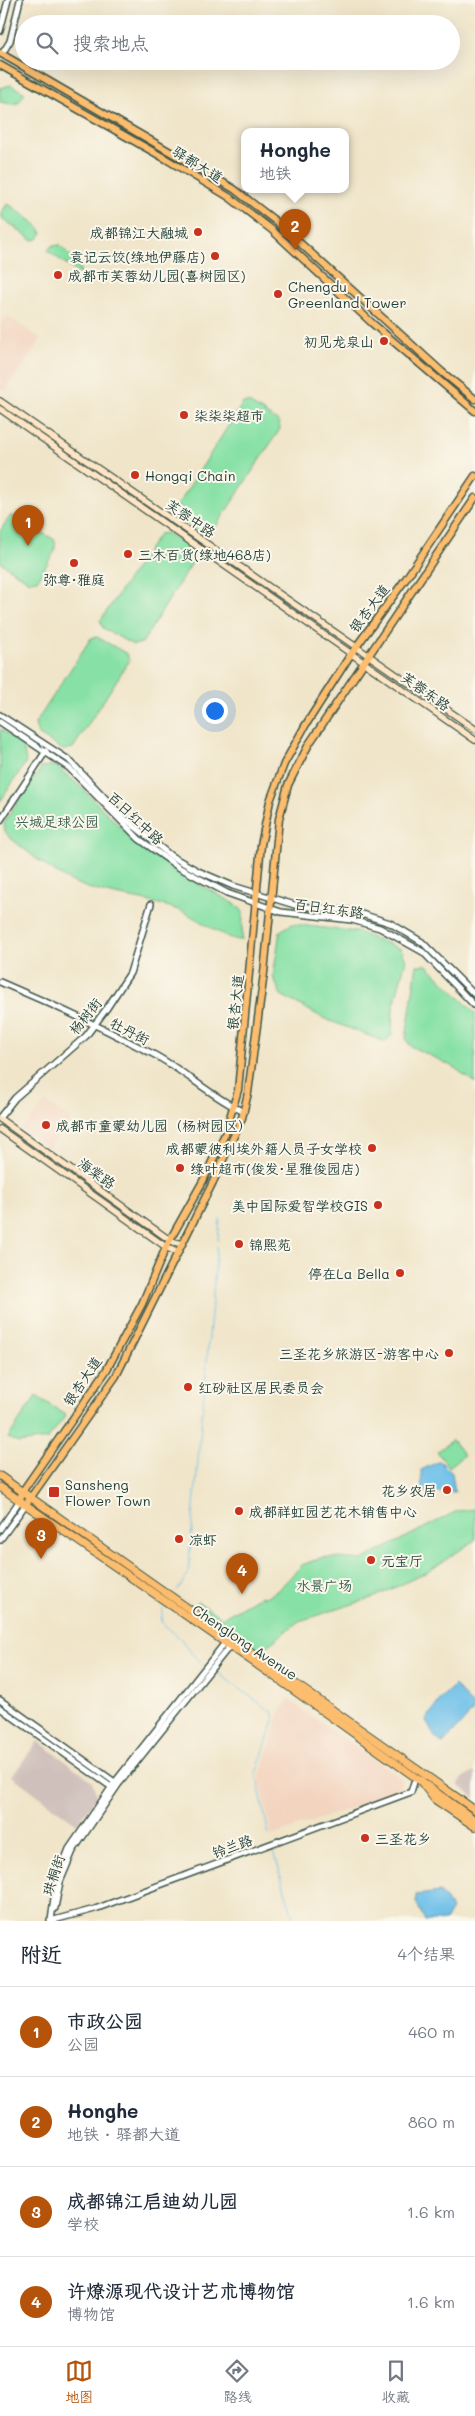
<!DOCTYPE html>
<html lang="zh">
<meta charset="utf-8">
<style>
body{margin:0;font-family:Mali,"LXGW WenKai TC",sans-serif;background:#f6f6f7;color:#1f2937}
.you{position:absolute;left:214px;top:710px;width:18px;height:18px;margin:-12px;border:4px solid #fff;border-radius:50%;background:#1a73e8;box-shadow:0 0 0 8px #1a73e833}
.badge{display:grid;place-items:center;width:32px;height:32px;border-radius:50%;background:#b45309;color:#fff;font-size:16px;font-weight:700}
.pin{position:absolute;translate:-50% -41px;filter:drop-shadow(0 1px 2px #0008)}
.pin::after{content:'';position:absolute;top:26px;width:18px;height:15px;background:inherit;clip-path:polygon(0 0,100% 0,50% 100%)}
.popup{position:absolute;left:241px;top:128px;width:108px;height:65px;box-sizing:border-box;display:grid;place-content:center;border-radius:10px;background:#fff;filter:drop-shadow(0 1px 4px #0005);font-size:16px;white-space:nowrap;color:#747a83}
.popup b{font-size:19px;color:#1f2937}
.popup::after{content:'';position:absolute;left:50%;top:100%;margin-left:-10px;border:10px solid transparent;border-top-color:#fff}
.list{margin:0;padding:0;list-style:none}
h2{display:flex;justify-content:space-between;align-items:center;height:65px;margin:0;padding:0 20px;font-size:21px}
h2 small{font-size:16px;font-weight:400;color:#747a83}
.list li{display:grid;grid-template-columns:32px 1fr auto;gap:15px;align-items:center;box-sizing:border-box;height:90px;padding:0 20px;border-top:1px solid #e0e1e3}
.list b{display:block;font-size:19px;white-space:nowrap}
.list p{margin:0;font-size:16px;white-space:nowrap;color:#747a83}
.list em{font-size:16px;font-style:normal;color:#747a83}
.icon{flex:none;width:28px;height:28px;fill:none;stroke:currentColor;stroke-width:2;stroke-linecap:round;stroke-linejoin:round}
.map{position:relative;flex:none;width:475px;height:1921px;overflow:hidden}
.search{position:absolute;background:#fff;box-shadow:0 5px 20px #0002;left:15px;right:15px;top:15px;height:55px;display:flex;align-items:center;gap:12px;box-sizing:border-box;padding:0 18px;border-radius:28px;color:#747a83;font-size:19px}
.sheet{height:425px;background:#fff}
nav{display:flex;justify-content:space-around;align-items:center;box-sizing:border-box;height:70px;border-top:1px solid #e0e1e3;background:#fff;font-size:14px;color:#747a83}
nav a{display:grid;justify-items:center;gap:2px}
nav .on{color:#b45309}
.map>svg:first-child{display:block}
.built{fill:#f3d4bf}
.industrial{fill:#cfc0bb}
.green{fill:#87e1a6;stroke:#538f6d}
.water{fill:#6dc0e9;stroke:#467e8e}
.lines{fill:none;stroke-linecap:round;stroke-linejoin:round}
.stream{stroke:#6dc0e9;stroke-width:1}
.tertiary-casing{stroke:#3e564a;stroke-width:8}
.secondary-casing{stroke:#3e564a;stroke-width:8}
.primary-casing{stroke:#3e564a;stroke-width:9}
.trunk-casing{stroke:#3e564a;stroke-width:9}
.motorway-casing{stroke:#3e564a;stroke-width:10}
.tertiary{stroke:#fff;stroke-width:5}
.secondary{stroke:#fee5c5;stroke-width:5.5}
.primary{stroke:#fcbd6e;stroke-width:6}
.trunk{stroke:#fcbd6e;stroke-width:7}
.motorway{stroke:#fcbd6e;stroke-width:8}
.poi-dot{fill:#c8321e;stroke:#fbf7ec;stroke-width:2}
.labels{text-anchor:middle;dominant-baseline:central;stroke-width:4;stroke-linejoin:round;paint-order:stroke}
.street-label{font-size:14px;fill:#1f3d34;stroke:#fbf7ec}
.poi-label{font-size:14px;fill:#1f3d34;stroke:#fbf7ec;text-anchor:start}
.park-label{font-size:14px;fill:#345e4b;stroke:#fbf7ec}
</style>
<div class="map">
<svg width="475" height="1921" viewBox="0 0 475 1921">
<rect width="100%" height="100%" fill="#fbf7ec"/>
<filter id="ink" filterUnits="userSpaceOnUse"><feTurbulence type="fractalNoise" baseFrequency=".02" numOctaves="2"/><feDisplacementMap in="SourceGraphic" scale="10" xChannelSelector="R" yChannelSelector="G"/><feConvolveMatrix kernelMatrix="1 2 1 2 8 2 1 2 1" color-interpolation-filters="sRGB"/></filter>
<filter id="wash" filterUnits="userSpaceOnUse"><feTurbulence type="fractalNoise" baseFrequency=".0096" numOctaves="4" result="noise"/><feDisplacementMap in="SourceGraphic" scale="20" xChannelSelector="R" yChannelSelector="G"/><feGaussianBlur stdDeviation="1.12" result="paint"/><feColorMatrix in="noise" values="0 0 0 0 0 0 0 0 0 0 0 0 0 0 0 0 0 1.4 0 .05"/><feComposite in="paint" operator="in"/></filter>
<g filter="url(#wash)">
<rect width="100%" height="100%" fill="#f0e5c9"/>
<g class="built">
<polygon points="7,316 41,339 6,389 0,390 0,325"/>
<polygon points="46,1102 71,1120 48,1149 21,1129"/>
<polygon points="289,1700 402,1779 398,1791 272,1836 259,1779 279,1714"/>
</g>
<g class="industrial">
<polygon points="38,1741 92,1781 97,1797 77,1824 12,1776"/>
<polygon points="475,1772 475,1798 458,1785 465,1776"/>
</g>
<g class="green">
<polygon points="11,85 25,93 18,103 12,104 0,102 0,88"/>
<polygon points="7,204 10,205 37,225 42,233 38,239 32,240 2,218 2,212"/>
<polygon points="60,245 79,264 81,275 48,251 51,246"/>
<polygon points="243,403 249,403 279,422 280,429 211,534 204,535 176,518 175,509"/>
<polygon points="11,515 55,540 55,551 37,580 28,581 0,562 0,531"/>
<polygon points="167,533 194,550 195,558 142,643 133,645 103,628 100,621 159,534"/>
<polygon points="97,637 127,654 129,661 73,748 63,750 38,734 35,724 91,638"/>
<polygon points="0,729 23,745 26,762 0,802"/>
<path d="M 55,765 L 83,789 L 139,846 L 190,879 L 237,905 L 243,912 L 242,940 C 227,941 198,918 181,911 C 147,897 109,898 75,883 C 50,872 30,853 9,837 L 5,831 L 4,822 L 42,767 Z"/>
<polygon points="292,924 357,932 401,949 406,960 393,1008 392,1035 385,1042 325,1019 281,995 273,977 280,931"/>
<polygon points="417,965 427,965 475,1013 475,1083 452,1066 410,1046 406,1038"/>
<polygon points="36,1396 66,1415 48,1439 18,1443 8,1438"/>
<polygon points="452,1440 464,1455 449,1467 437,1452"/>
<polygon points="475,1509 475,1540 429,1571 375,1597 299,1621 261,1651 258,1652 207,1617 196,1605 197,1601 222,1618 260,1596 265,1597 278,1590 302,1565 323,1557 362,1560 457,1511"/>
</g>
<g class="water">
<polygon points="440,1461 452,1473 455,1492 422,1492 421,1470"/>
<polygon points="455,1685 475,1709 443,1744 434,1736 426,1720 442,1697"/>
<polygon points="440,1892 452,1909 445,1921 425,1921 416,1902 416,1895"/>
</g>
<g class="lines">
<g class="stream">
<polyline points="218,1240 220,1219"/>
<polyline points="177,1591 188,1574 217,1246"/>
<polyline points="163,1609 161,1622 181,1639 193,1655 201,1662"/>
<polyline points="218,1673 273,1713 274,1720 256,1774 269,1835"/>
<polyline points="274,1852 294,1921"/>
</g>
</g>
</g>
<g filter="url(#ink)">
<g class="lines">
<defs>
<g id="tertiary">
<polyline points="0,31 8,0"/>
<polyline points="2,54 10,41 20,0"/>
<polyline points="0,715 69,760 123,817 171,856 198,871 233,886 298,906 352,911 390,923 422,942 475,995"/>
<polyline points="0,722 69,768 139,839 178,867 227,893 281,912 352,920 380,928 423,952 475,1006"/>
<polyline points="0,821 46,751"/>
<path d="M 0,982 C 52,1004 103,1028 153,1054 C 185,1071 211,1097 244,1112"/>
<polyline points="0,1117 15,1098 86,1036 107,1008 130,973 151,904"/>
<polyline points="0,1529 20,1500"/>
<polyline points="0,1540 26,1504"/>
<polyline points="0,1700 116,1783"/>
<polyline points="0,1708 114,1789"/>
<polyline points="55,1908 60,1882 73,1851 118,1785 229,1647"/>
<polyline points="50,1921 95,1909 411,1792 414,1782"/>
<polyline points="51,1921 56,1882 69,1849 115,1782 224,1644"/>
</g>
<g id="secondary">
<polyline points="0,401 475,729"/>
<polyline points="0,409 475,740"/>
<polyline points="0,1119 171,1241 182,1244"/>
<polyline points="0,1129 166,1247 178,1253"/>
</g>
<g id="primary">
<polyline points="0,53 234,189 278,223 442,372 475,399"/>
<polyline points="0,65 166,159 229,197 272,230 372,323 475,411"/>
<polyline points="20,1500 22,1492 106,1371 142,1304 166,1247 203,1181 225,1134 238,1090 261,845 270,801 284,764 305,726 351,654 405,580 475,476"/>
<polyline points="26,1504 116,1376 213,1182 242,1118 248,1093 264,973 279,819 288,785 309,744 475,498"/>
</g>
<g id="trunk">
<polyline points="0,1476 475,1810"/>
<polyline points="0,1487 285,1684 475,1820"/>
</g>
<polyline id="motorway" points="421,1781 435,1799 475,1826"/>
</defs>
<use href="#tertiary" class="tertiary-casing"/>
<use href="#secondary" class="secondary-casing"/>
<use href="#primary" class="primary-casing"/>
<use href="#trunk" class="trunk-casing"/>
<use href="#motorway" class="motorway-casing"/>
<use href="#tertiary" class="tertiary"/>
<use href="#secondary" class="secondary"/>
<use href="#primary" class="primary"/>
<use href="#trunk" class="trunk"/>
<use href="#motorway" class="motorway"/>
</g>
</g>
<g class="poi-dot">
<circle cx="198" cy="232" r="5"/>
<circle cx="215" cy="256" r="5"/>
<circle cx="58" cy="275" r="5"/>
<circle cx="278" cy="294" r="5"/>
<circle cx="384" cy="341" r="5"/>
<circle cx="184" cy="415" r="5"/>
<circle cx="135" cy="475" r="5"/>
<circle cx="128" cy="554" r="5"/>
<circle cx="74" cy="563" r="5"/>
<circle cx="46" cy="1125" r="5"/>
<circle cx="372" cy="1148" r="5"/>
<circle cx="180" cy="1168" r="5"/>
<circle cx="378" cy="1205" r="5"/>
<circle cx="239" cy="1244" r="5"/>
<circle cx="400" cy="1273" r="5"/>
<circle cx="449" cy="1353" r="5"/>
<circle cx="188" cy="1387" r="5"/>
<circle cx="447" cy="1490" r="5"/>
<rect x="48" y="1486" width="12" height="12" rx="2.5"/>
<circle cx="239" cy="1511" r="5"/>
<circle cx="179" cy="1539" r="5"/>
<circle cx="371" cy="1560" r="5"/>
<circle cx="365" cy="1838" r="5"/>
</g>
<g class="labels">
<g class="street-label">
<text transform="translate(198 164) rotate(32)">驿都大道</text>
<text transform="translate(191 518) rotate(34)">芙蓉中路</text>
<text transform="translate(369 608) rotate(-53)">银杏大道</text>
<text transform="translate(426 691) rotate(35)">芙蓉东路</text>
<text transform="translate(136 818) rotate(43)">百日红中路</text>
<text transform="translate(329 908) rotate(8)">百日红东路</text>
<text transform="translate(235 1002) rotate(-84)">银杏大道</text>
<text transform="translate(85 1016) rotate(-51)">杨树街</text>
<text transform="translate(130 1031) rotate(27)">牡丹街</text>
<text transform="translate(97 1173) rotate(35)">海棠路</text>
<text transform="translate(82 1381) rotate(-56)">银杏大道</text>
<text transform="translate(245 1642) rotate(34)">Chenglong Avenue</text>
<text transform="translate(232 1846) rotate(-20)">铃兰路</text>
<text transform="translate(53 1875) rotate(-72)">珙桐街</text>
</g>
<g class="poi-label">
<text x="188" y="232" text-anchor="end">成都锦江大融城</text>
<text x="205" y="256" text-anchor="end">袁记云饺(绿地伊藤店)</text>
<text x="68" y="275">成都市芙蓉幼儿园(喜树园区)</text>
<text x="288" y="286">Chengdu<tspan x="288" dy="16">Greenland Tower</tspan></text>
<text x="374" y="341" text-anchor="end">初见龙泉山</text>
<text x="194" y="415">柒柒柒超市</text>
<text x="145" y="475">Hongqi Chain</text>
<text x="138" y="554">三木百货(绿地468店)</text>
<text x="74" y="579" text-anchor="middle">弥尊·雅庭</text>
<text x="56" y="1125">成都市童蒙幼儿园（杨树园区）</text>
<text x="362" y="1148" text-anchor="end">成都蒙彼利埃外籍人员子女学校</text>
<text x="190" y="1168">绿叶超市(俊发·星雅俊园店)</text>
<text x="368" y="1205" text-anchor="end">美中国际爱智学校GIS</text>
<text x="249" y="1244">锦熙苑</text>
<text x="390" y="1273" text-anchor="end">停在La Bella</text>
<text x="439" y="1353" text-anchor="end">三圣花乡旅游区-游客中心</text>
<text x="198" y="1387">红砂社区居民委员会</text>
<text x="65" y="1484">Sansheng<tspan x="65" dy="16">Flower Town</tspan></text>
<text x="437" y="1490" text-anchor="end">花乡农居</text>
<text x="249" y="1511">成都祥虹园艺花木销售中心</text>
<text x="189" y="1539">凉虾</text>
<text x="381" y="1560">元宝厅</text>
<text x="375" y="1838">三圣花乡</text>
</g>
<g class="park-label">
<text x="57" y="821">兴城足球公园</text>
<text x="324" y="1585">水景广场</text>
</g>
</g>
</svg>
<div class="you"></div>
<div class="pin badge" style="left:28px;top:546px">1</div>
<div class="pin badge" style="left:295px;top:250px">2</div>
<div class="popup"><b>Honghe</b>地铁</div>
<div class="pin badge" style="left:41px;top:1559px">3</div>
<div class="pin badge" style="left:242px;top:1594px">4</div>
<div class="search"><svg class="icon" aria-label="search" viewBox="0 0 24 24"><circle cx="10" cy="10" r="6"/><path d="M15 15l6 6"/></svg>搜索地点</div>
</div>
<section class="sheet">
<h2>附近<small>4个结果</small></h2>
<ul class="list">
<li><span class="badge">1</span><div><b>市政公园</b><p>公园</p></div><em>460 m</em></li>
<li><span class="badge">2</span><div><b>Honghe</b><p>地铁 · 驿都大道</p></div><em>860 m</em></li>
<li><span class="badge">3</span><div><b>成都锦江启迪幼儿园</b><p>学校</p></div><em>1.6 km</em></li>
<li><span class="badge">4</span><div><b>许燎源现代设计艺术博物馆</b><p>博物馆</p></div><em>1.6 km</em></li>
</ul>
</section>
<nav>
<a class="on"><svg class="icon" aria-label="map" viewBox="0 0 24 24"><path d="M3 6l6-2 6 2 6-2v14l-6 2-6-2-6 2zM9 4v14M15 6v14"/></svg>地图</a>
<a><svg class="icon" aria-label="directions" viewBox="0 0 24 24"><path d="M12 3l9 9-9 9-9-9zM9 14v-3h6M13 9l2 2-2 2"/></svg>路线</a>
<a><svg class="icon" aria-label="saved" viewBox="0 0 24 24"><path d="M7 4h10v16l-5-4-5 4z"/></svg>收藏</a>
</nav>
